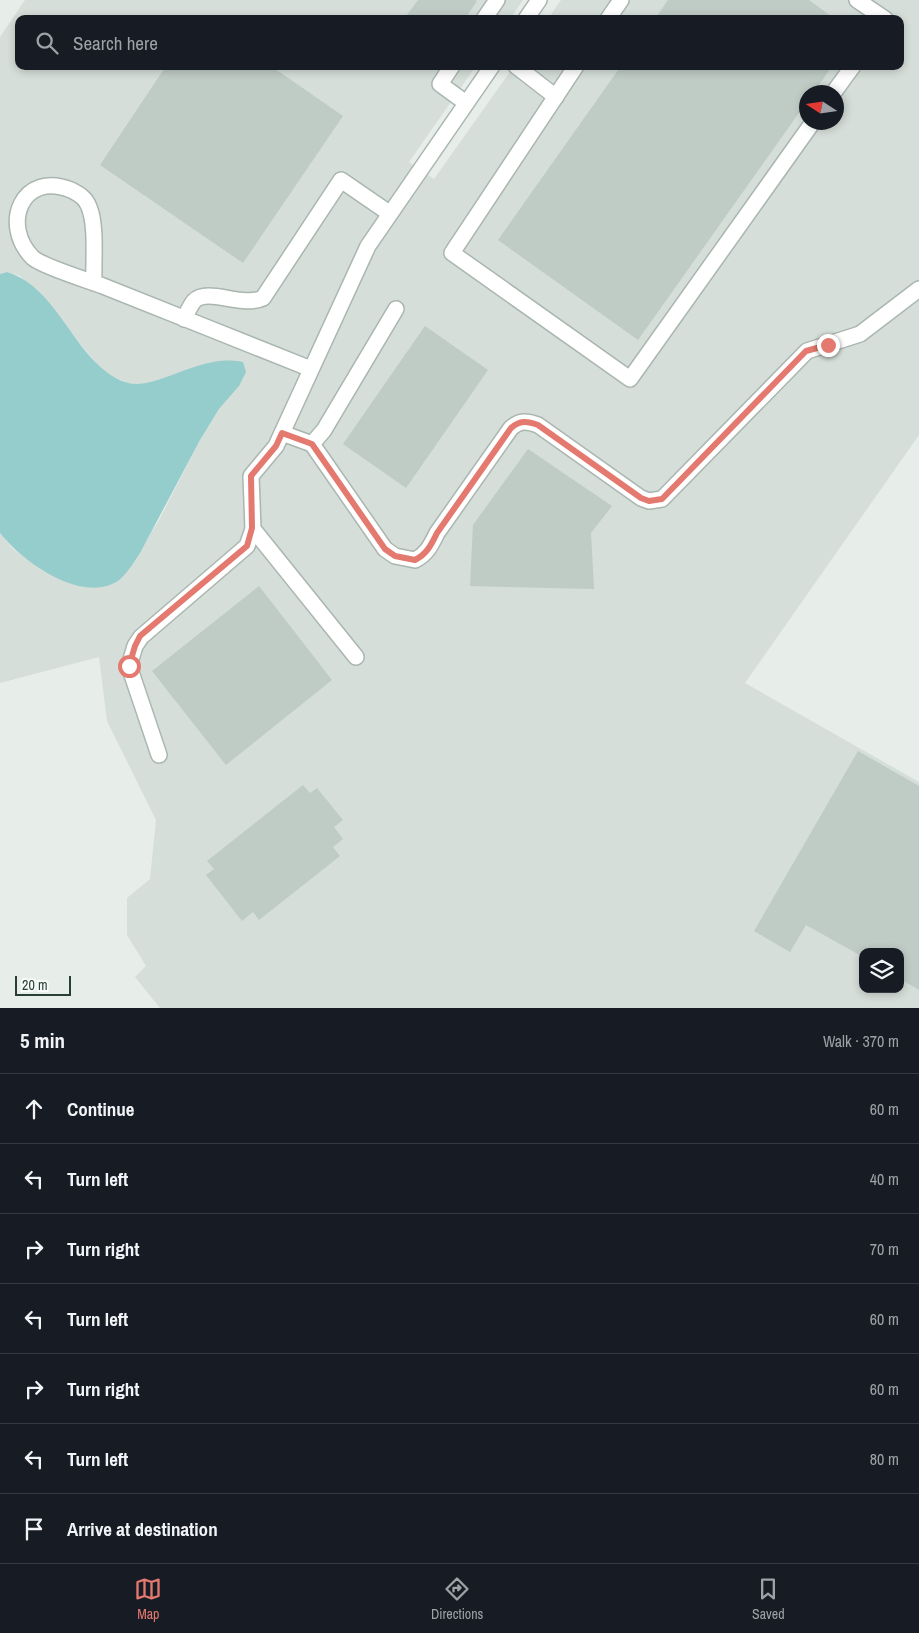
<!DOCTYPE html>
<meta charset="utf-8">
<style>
body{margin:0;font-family:"Archivo Narrow",sans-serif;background:#242831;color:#f1f3f6}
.controls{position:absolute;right:15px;bottom:15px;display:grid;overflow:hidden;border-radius:10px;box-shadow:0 2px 8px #0003}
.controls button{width:45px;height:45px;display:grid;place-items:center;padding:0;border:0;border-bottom:1px solid #363941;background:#171b24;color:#f1f3f6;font:25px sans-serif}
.compass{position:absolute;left:799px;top:85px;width:45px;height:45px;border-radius:50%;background:#171b24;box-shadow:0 2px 8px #0003;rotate:282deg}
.scale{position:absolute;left:15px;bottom:12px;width:56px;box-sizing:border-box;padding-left:5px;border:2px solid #273f35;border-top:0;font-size:14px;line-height:18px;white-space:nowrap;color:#273f35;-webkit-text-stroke:4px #f7faf8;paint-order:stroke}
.stop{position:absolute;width:15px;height:15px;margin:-11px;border:4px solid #e4796f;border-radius:50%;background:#fff}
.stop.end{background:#e4796f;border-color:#fff;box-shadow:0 1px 5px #0008}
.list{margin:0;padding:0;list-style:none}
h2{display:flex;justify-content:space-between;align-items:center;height:65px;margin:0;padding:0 20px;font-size:21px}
h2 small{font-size:16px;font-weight:400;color:#9ea1a6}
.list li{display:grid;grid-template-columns:32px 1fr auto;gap:15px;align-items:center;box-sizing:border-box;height:70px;padding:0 20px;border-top:1px solid #363941}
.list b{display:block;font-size:19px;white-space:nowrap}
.list em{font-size:16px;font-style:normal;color:#9ea1a6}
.icon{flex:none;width:28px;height:28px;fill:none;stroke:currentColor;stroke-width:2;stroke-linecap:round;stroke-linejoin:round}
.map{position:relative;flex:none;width:919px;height:1008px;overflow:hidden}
.search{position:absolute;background:#171b24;box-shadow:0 2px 8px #0003;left:15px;right:15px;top:15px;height:55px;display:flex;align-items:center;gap:12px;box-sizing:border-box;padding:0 18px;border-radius:10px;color:#9ea1a6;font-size:19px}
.sheet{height:555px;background:#171b24}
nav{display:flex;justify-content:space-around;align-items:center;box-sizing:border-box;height:70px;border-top:1px solid #363941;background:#171b24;font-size:14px;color:#9ea1a6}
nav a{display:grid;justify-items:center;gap:2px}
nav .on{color:#e4796f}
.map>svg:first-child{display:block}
.built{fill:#d5ded8;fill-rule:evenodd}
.water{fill:#95cccc}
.building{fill:#bfcbc5}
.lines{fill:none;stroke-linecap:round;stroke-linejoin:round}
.minor-casing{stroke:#aab6b0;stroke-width:18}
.minor{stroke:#fff;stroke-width:15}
.route{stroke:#e4796f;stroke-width:6}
</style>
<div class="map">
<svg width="919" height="1008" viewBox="0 0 919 1008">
<rect width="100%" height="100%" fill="#e7eeea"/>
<path class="built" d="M 25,0 L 523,0 L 510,19 L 19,19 L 19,66 L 476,66 L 409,162 L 434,179 L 514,66 L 900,66 L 900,19 L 548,19 L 561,0 L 919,0 L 919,435 L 745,683 L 919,782 L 919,1008 L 160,1008 L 135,977 L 146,966 L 127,935 L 127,898 L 150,879 L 156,820 L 107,721 L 99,657 L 0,683 L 0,533 L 13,549 L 43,571 L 73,584 L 128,570 L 159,520 L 200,440 L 219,409 L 239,386 L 160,379 L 142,385 L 128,383 L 114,377 L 100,368 L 41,296 L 20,276 L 7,272 L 0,274 L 0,37 ZM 806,92 L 836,92 L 836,122 L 806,122 ZM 863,952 L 900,952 L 900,989 L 863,989 Z"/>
<path class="water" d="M 7,272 C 60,288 75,364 125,382 C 155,393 199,352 243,362 L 246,372 L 239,386 L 219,409 L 200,440 L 140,553 C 133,563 124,580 112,584 C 75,600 21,560 0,533 L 0,274 Z"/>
<g class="building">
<polygon points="418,0 475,0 477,1 465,19 412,19 407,15"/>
<polygon points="668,0 809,0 835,19 655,19"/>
<polygon points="166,66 271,66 343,116 243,263 100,165"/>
<polygon points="621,66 832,66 814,92 806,92 806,103 638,340 498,240"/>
<polygon points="425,326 488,370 406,488 343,444"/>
<polygon points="528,449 612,506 591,533 594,589 470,586 473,525"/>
<polygon points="259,586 332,680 226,765 152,671"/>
<polygon points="858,751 919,786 919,990 900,979 900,952 863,952 863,957 806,925 790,952 754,931"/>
<polygon points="303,785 310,793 317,788 343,820 334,827 343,839 333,847 340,856 259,920 253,912 242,921 206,875 214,869 207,861"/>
</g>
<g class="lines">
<defs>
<g id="minor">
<polyline points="857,0 885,19"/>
<polyline points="484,19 497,0"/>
<polyline points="526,19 539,0"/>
<polyline points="608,19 621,0"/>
<polyline points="452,66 440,84 466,103"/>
<polyline points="516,66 556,97"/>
<polyline points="576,66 452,253 630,379 813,122"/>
<polyline points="834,92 853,66"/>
<path d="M 94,283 C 93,262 97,226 89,207 C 86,198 79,194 71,190 C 22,170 0,225 33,258 C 44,267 87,280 103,286 C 172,314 242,341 311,369"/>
<path d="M 184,319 C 187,313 190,306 194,301 C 208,287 242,308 263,298 L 341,180 L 389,213"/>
<path d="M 282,433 L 312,444 L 385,549 L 395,556 L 415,560 C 427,554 431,545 437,533 L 511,428 C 520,420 527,421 538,425 L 641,498 L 649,501 L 662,499 L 807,351 L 860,334 L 919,289"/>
<polyline points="312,444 324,430 396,309"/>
<polyline points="356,657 253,529 251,476 276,446 368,246 492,66"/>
<polyline points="159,755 129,666 135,646 141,637 247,546 253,529"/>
</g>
</defs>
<use href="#minor" class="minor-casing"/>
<use href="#minor" class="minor"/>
</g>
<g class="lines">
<path class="route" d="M 129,666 L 135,646 L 140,636 L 247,546 L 252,528 L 251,476 L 276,446 L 282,433 L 312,444 L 385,549 L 395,556 L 415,560 C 427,554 431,545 437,533 L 511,428 C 520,420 527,421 538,425 L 641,498 L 649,501 L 662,499 L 806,351 L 828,345"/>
</g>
</svg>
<div class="controls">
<button><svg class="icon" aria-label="layers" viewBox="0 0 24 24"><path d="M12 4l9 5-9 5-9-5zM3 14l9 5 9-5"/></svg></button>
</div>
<svg class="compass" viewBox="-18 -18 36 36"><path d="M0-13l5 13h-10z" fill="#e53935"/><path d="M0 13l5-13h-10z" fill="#9ea1a6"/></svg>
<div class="scale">20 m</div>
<div class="stop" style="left:129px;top:666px"></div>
<div class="stop end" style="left:828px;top:345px"></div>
<div class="search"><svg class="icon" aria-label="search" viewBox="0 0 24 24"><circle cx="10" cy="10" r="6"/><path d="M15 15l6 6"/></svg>Search here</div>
</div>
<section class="sheet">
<h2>5 min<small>Walk · 370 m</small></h2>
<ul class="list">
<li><svg class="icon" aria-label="ahead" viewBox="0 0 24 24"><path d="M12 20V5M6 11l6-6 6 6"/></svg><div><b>Continue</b></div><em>60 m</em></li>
<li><svg class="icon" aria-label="left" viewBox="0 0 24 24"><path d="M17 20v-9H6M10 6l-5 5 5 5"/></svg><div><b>Turn left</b></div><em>40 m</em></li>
<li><svg class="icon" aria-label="right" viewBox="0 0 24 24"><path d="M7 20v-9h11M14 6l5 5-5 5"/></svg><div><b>Turn right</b></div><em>70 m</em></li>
<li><svg class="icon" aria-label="left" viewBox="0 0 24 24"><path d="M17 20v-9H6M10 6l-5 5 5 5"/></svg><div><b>Turn left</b></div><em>60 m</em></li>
<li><svg class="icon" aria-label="right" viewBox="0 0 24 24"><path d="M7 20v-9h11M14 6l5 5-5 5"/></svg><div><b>Turn right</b></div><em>60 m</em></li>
<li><svg class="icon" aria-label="left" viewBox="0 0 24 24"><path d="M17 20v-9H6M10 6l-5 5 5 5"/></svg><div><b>Turn left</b></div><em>80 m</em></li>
<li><svg class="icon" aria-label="arrive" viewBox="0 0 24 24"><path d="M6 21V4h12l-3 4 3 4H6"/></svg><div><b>Arrive at destination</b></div></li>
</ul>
</section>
<nav>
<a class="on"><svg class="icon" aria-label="map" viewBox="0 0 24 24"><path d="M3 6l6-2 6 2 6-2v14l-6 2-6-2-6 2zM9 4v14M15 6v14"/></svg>Map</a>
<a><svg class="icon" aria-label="directions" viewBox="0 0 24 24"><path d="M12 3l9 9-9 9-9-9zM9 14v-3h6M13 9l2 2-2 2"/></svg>Directions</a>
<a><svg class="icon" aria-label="saved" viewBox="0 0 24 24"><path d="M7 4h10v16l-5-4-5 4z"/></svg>Saved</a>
</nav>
